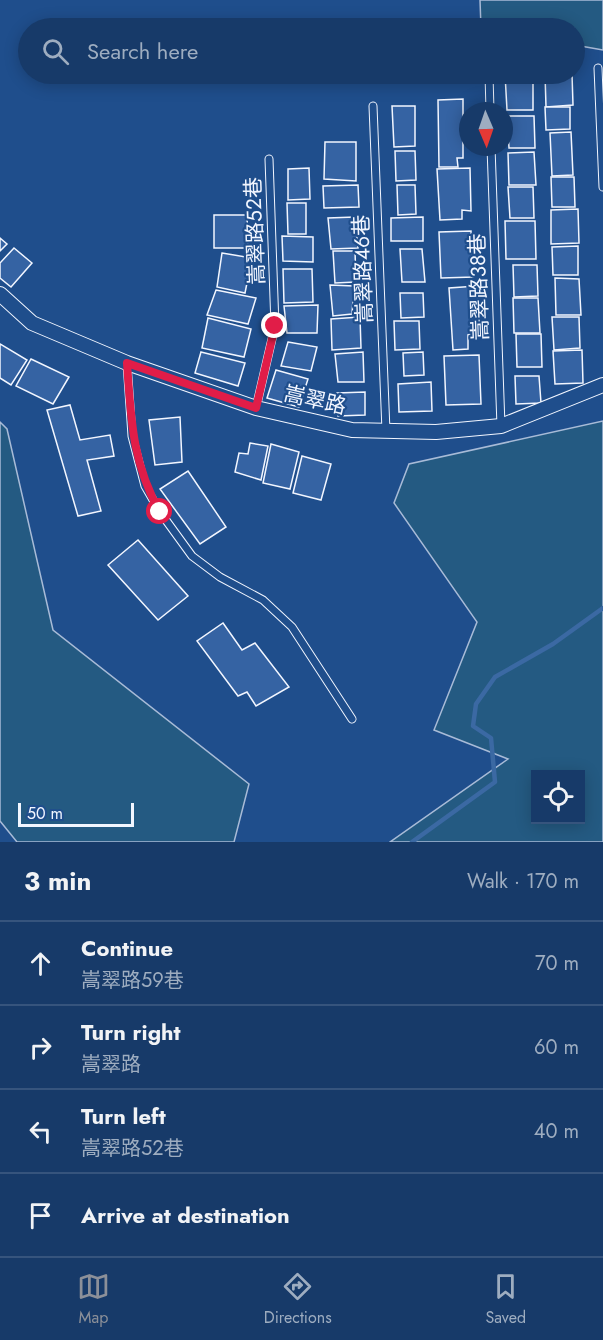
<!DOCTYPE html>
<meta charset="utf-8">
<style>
body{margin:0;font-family:Jost,"Noto Sans TC",sans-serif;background:#244571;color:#f1f3f6}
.controls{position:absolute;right:18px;bottom:18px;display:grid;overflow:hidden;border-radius:0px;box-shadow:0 3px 15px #0003}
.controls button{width:54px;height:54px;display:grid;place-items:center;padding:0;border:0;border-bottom:2px solid #36547d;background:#173a69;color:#f1f3f6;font:30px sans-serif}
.compass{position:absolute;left:459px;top:102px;width:54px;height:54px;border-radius:50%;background:#173a69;box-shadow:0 3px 15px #0003;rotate:178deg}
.scale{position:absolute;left:18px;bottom:15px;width:116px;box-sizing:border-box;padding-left:6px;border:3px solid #f2f6ff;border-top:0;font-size:16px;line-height:21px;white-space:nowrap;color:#f2f6ff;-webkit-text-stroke:4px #1f4e8c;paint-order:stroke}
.stop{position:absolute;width:18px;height:18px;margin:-14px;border:4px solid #e11d48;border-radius:50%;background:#fff}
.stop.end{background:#e11d48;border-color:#fff;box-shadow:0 2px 6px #0008}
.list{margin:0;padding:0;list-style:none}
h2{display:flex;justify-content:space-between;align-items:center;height:78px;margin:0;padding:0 24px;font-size:26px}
h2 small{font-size:20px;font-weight:400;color:#9eadc0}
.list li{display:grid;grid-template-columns:39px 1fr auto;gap:18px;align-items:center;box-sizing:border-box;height:84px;padding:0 24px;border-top:2px solid #36547d}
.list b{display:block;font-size:22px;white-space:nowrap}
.list p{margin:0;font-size:20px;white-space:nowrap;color:#9eadc0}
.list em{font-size:20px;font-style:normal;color:#9eadc0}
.icon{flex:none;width:33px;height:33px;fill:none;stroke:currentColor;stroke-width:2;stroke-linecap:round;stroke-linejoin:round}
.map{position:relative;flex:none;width:603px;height:842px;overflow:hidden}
.search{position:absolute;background:#173a69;box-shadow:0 3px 15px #0003;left:18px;right:18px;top:18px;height:66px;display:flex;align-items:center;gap:15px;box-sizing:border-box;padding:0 21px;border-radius:33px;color:#9eadc0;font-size:22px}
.sheet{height:414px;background:#173a69}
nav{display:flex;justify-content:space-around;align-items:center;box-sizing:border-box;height:84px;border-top:2px solid #36547d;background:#173a69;font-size:16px;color:#9eadc0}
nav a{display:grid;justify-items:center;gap:3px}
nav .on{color:#8c9099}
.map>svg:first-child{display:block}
.green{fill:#245a82;stroke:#a8bbd7;stroke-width:1.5;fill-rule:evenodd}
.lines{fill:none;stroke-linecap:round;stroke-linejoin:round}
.stream{stroke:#3b69a3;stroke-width:4.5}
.building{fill:#3563a3;stroke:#f2f6ff;stroke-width:1.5}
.service-casing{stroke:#f2f6ff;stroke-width:9}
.minor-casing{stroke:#f2f6ff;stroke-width:16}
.service{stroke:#1f4e8c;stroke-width:7}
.minor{stroke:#1f4e8c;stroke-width:14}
.route{stroke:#e11d48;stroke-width:8}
.labels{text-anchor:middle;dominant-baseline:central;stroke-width:4.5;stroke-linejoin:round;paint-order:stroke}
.street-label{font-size:21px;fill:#f2f6ff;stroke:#1f4e8c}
</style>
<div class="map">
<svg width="603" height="842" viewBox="0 0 603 842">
<rect width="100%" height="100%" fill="#1f4e8c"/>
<g class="green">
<polygon points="480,0 603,0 603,50 575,45 574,28 481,28"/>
<path d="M 603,421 L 603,842 L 390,842 L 508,759 L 434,730 L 477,622 L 394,503 L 409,464 ZM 580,774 L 580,820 L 536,820 L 536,774 Z"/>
<polygon points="0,422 7,429 53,630 249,784 234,842 17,842 0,821"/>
</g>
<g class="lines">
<polyline class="stream" points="412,842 495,782 491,738 473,726 476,704 495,677 553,644 603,608"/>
</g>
<g class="building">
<polygon points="505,74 533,74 533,110 507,110"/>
<polygon points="545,74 572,74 573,105 546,107"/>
<polygon points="463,99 463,158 457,158 458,167 439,167 438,100"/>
<polygon points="392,106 415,106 415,146 394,147"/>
<polygon points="545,107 570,107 570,129 546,130"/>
<polygon points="507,116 534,116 535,148 509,148"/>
<polygon points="571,132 573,175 552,176 550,133"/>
<polygon points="325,142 356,142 356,181 324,179"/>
<polygon points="395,151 415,151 416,180 396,181"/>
<polygon points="534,152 536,185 509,185 508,153"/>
<polygon points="309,168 310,199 288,200 288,169"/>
<polygon points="470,168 471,211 462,210 462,219 440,220 437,169"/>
<polygon points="551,177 574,177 575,207 552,207"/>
<polygon points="358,185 359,207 324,208 323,186"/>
<polygon points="397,185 415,185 416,214 398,215"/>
<polygon points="508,187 533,187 534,218 510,218"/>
<polygon points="287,203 306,203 306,234 288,234"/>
<polygon points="578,209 579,243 551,244 551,210"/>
<polygon points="214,215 247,215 248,248 214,248"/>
<polygon points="355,217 358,248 331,249 328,218"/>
<polygon points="423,217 423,241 391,241 391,218"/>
<polygon points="505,221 535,221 536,259 506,259"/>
<polygon points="471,231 474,277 441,278 439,232"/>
<polygon points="282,236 313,237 313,262 283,261"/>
<polygon points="0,238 7,244 0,251"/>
<polygon points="578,246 578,275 553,275 552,247"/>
<polygon points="14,248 32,263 11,287 0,278 0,263"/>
<polygon points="400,249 422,249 425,282 402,282"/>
<polygon points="333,251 355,251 356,282 335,283"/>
<polygon points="222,253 252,258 245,293 217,287"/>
<polygon points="513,265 537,265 538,296 514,297"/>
<polygon points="283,269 312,269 313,302 284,303"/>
<polygon points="555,278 579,279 581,315 556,315"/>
<polygon points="330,285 354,286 352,314 333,316"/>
<polygon points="477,286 480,333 468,335 468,349 453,350 449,288"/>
<polygon points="216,290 256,298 248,324 207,315"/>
<polygon points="400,293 423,293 424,317 401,318"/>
<polygon points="513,298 538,298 540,333 514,333"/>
<polygon points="318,305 317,333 287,333 284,306"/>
<polygon points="360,317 361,348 332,350 331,319"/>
<polygon points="552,317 579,317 580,348 554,350"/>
<polygon points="208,318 251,329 244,357 202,348"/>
<polygon points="394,321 419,321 420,349 395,350"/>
<polygon points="516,334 541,334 542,367 517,367"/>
<polygon points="288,342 317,347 311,371 281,366"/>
<polygon points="0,344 27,360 11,385 0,378"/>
<polygon points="582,350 583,383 555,384 553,351"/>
<polygon points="201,352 245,363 238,386 195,373"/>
<polygon points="363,352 364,382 338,382 335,354"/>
<polygon points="423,352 424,375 404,376 403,353"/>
<polygon points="479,355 481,404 446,405 444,356"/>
<polygon points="31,359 69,377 53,404 16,386"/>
<polygon points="276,370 308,379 299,407 267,398"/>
<polygon points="515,376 539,376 541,403 516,404"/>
<polygon points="431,382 432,411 399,412 398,384"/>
<polygon points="365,392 365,415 338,416 337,393"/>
<polygon points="70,405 80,440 110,435 114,456 87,460 101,511 78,516 47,410"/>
<polygon points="180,417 182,462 155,465 149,420"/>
<polygon points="250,443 268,446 261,480 235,472 239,453 248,454"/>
<polygon points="271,444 299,452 290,489 263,483"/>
<polygon points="302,456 331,464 321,500 293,493"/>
<polygon points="188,471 226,527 200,544 160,489"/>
<polygon points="138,540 188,596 158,620 108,565"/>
<polygon points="223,623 242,650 255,643 289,687 256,706 247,692 238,696 197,641"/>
</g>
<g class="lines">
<defs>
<g id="service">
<polyline points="598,68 603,187"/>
<polyline points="489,74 490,111"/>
<polyline points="373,106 386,431"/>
<polyline points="491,147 501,426"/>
<polyline points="127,363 132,436 145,486 160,512 192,556 220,577 263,600 292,627 352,719"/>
<polyline points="256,408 275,326 269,159"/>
</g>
<polyline id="minor" points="0,294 32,323 127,363 256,408 352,430 436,432 501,426 603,385"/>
</defs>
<use href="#service" class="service-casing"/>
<use href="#minor" class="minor-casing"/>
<use href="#service" class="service"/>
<use href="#minor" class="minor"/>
</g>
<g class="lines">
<path class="route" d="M 160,512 C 132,463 131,418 127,363 L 256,408 L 275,326"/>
</g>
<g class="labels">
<g class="street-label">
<text transform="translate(255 231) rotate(-92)">嵩翠路52巷</text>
<text transform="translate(363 269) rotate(-92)">嵩翠路46巷</text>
<text transform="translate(479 287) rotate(-92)">嵩翠路38巷</text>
<text transform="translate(315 400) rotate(13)">嵩翠路</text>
</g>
</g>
</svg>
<div class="controls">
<button><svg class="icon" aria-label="locate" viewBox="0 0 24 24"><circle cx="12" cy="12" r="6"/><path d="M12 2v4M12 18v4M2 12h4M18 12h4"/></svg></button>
</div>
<svg class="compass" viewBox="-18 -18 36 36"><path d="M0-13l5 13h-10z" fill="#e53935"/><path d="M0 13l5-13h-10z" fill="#9eadc0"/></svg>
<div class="scale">50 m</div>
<div class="stop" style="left:160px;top:512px"></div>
<div class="stop end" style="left:275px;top:326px"></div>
<div class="search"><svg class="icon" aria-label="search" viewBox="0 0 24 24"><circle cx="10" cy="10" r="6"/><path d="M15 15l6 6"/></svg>Search here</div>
</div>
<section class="sheet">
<h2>3 min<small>Walk · 170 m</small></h2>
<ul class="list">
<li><svg class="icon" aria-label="ahead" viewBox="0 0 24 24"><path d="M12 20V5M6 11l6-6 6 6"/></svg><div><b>Continue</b><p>嵩翠路59巷</p></div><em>70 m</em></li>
<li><svg class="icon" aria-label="right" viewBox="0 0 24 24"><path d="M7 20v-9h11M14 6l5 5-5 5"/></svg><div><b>Turn right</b><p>嵩翠路</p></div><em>60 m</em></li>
<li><svg class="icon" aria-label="left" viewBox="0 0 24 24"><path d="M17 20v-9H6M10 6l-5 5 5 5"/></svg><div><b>Turn left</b><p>嵩翠路52巷</p></div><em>40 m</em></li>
<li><svg class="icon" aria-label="arrive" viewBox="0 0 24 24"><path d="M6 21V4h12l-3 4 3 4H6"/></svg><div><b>Arrive at destination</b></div></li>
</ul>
</section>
<nav>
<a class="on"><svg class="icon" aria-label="map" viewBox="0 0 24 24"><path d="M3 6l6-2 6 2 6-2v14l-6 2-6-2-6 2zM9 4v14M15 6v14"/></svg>Map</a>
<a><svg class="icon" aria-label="directions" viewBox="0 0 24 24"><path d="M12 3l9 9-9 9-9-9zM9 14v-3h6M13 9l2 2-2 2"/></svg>Directions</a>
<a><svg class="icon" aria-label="saved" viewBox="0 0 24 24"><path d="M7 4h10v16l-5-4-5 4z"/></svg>Saved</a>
</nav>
